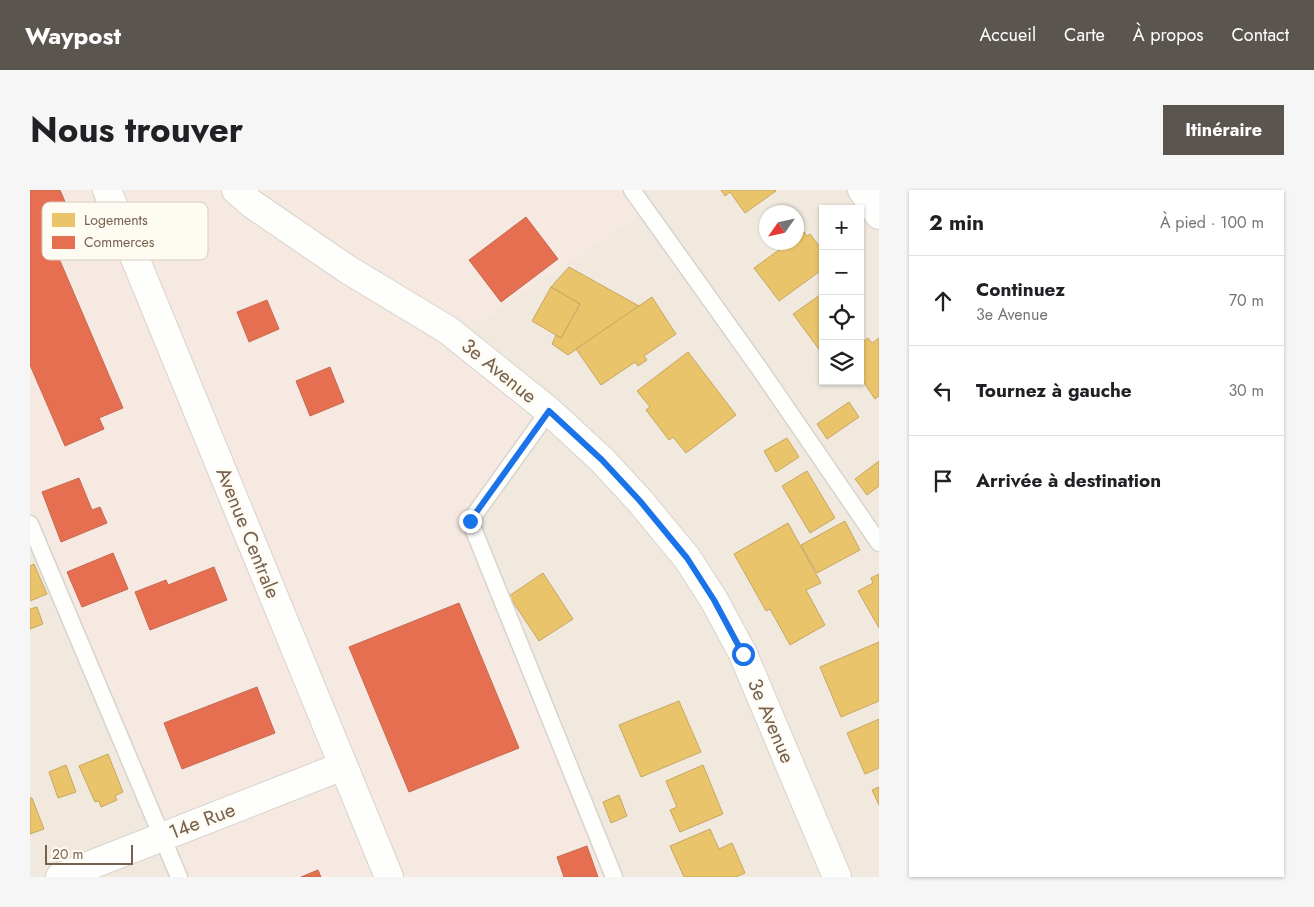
<!DOCTYPE html>
<html lang="fr">
<meta charset="utf-8">
<style>
body{margin:0;font-family:Jost,sans-serif;background:#f6f6f6;color:#202124}
.controls{position:absolute;right:15px;top:15px;display:grid;overflow:hidden;border-radius:0px;box-shadow:0 1px 4px #0004}
.controls button{width:45px;height:45px;display:grid;place-items:center;padding:0;border:0;border-bottom:1px solid #e0e0e0;background:#fff;color:#202124;font:25px sans-serif}
.compass{position:absolute;left:729px;top:15px;width:45px;height:45px;border-radius:50%;background:#fff;box-shadow:0 1px 4px #0004;rotate:236deg}
.scale{position:absolute;left:15px;bottom:12px;width:88px;box-sizing:border-box;padding-left:5px;border:2px solid #77604e;border-top:0;font-size:14px;line-height:18px;white-space:nowrap;color:#77604e;-webkit-text-stroke:4px #fefbf2;paint-order:stroke}
.stop{position:absolute;width:15px;height:15px;margin:-11px;border:4px solid #1a73e8;border-radius:50%;background:#fff}
.stop.end{background:#1a73e8;border-color:#fff;box-shadow:0 1px 5px #0008}
.list{margin:0;padding:0;list-style:none}
h2{display:flex;justify-content:space-between;align-items:center;height:65px;margin:0;padding:0 20px;font-size:21px}
h2 small{font-size:16px;font-weight:400;color:#757577}
.list li{display:grid;grid-template-columns:32px 1fr auto;gap:15px;align-items:center;box-sizing:border-box;height:90px;padding:0 20px;border-top:1px solid #e0e0e0}
.list b{display:block;font-size:19px;white-space:nowrap}
.list p{margin:0;font-size:16px;white-space:nowrap;color:#757577}
.list em{font-size:16px;font-style:normal;color:#757577}
.icon{flex:none;width:28px;height:28px;fill:none;stroke:currentColor;stroke-width:2;stroke-linecap:round;stroke-linejoin:round}
.map{position:relative;flex:none;width:849px;height:687px;overflow:hidden;border-radius:0px}
header{display:flex;align-items:center;gap:30px;box-sizing:border-box;height:70px;padding:0 25px;background:#5b5550;color:#fff}
header strong{font-size:24px}
nav{display:flex;gap:28px;margin-inline-start:auto;font-size:18px}
.intro{display:flex;align-items:center;justify-content:space-between;box-sizing:border-box;height:120px;padding:0 30px}
h1{margin:0;font-size:35px}
.button{padding:12px 22px;border-radius:0px;background:#5b5550;color:#fff;font-size:18px;font-weight:700}
main{display:flex;gap:30px;padding:0 30px}
aside{flex:1;background:#fff;border-radius:0px;box-shadow:0 1px 4px #0004}
.map>svg:first-child{display:block}
.residential{fill:#f1e9dd;fill-rule:evenodd}
.commercial{fill:#f5e9e1}
.homes{fill:#e9c46a;stroke:#c7a662}
.shops{fill:#e76f51;stroke:#c56a50}
.lines{fill:none;stroke-linecap:round;stroke-linejoin:round}
.lane-casing{stroke:#d7d3cd;stroke-width:19}
.street-casing{stroke:#d7d3cd;stroke-width:30}
.secondary-casing{stroke:#d8d3cc;stroke-width:30}
.lane{stroke:#fefefd;stroke-width:16}
.street{stroke:#fefefd;stroke-width:28}
.secondary{stroke:#fefefd;stroke-width:28}
.route{stroke:#1a73e8;stroke-width:6}
.labels{text-anchor:middle;dominant-baseline:central;stroke-width:5;stroke-linejoin:round;paint-order:stroke}
.street-label{font-size:20px;fill:#77604e;stroke:#fefbf2}
.key{fill:#fefbf2;stroke:#d6ccc1;stroke-width:1}
.key-label{font-size:14px;fill:#77604e}
</style>
<header>
<strong>Waypost</strong>
<nav><a>Accueil</a><a>Carte</a><a>À propos</a><a>Contact</a></nav>
</header>
<div class="intro"><h1>Nous trouver</h1><a class="button">Itinéraire</a></div>
<main>
<div class="map">
<svg width="849" height="687" viewBox="0 0 849 687">
<rect width="100%" height="100%" fill="#f8f6ef"/>
<g class="residential">
<path d="M 596,0 L 849,0 L 849,687 L 581,687 L 434,326 L 424,150 L 611,23 ZM 793,19 L 830,19 L 830,191 L 793,191 ZM 736,22 L 766,22 L 766,52 L 736,52 Z"/>
<polygon points="0,349 139,687 0,687"/>
</g>
<polygon class="commercial" points="0,0 596,0 612,23 425,150 516,223 434,326 581,687 139,687 0,349"/>
<g class="homes">
<polygon points="691,0 745,0 746,1 715,23 700,2 695,6"/>
<polygon points="774,42 777,46 780,44 793,61 793,79 749,111 724,78 760,52 766,52 766,47"/>
<polygon points="539,77 609,116 538,165 522,154 526,145 531,148 550,114 521,97"/>
<polygon points="521,97 550,114 531,148 502,131"/>
<polygon points="793,103 793,161 791,162 763,124"/>
<polygon points="622,107 646,144 614,166 617,170 608,176 605,172 571,195 546,159"/>
<polygon points="838,148 842,153 849,148 849,206 845,209 830,187 830,154"/>
<polygon points="658,162 706,225 656,263 643,247 639,250 616,220 620,217 607,201"/>
<polygon points="819,212 829,227 797,249 787,234"/>
<polygon points="757,248 769,267 746,282 734,261"/>
<polygon points="849,271 849,296 837,305 825,289"/>
<polygon points="777,281 805,328 780,343 752,296"/>
<polygon points="815,331 830,360 787,383 771,355"/>
<polygon points="758,333 791,393 776,400 795,435 760,455 740,419 736,421 704,364"/>
<polygon points="4,374 17,404 0,411 0,376"/>
<polygon points="513,383 543,429 509,451 479,406"/>
<polygon points="849,384 849,438 828,401 843,393 841,388"/>
<polygon points="7,417 13,434 0,439 0,419"/>
<polygon points="849,452 849,511 811,527 790,477"/>
<polygon points="649,511 671,562 611,587 589,535"/>
<polygon points="849,529 849,578 835,584 817,543"/>
<polygon points="78,564 93,602 85,606 87,610 71,617 69,611 65,612 49,576"/>
<polygon points="36,575 46,602 28,608 19,582"/>
<polygon points="673,575 693,624 650,642 640,620 647,617 636,591"/>
<polygon points="849,597 849,615 842,600"/>
<polygon points="589,605 597,626 581,633 573,612"/>
<polygon points="0,608 2,608 14,639 0,644"/>
<polygon points="680,639 689,659 702,653 715,683 706,687 654,687 640,656"/>
</g>
<g class="shops">
<polygon points="0,0 30,0 39,21 13,31 93,218 69,228 74,239 35,256 0,175"/>
<polygon points="496,27 528,69 471,112 439,70"/>
<polygon points="237,110 249,139 219,152 207,122"/>
<polygon points="300,177 314,212 280,226 266,191"/>
<polygon points="49,288 62,320 70,317 77,333 31,352 12,302"/>
<polygon points="83,363 98,399 52,417 37,382"/>
<polygon points="184,377 197,410 120,440 105,402 136,390 138,395"/>
<polygon points="429,413 489,558 379,602 319,457"/>
<polygon points="227,497 245,543 152,579 134,533"/>
<polygon points="557,656 568,687 534,687 527,667"/>
<polygon points="288,680 291,687 271,687"/>
</g>
<g class="lines">
<defs>
<g id="lane">
<polyline points="602,0 729,178 849,353"/>
<polyline points="519,221 440,331 584,687"/>
<polyline points="0,334 149,687"/>
</g>
<g id="street">
<polyline points="832,0 849,25"/>
<polyline points="30,687 313,576"/>
</g>
<g id="secondary">
<polyline points="77,0 359,687"/>
<polyline points="206,0 222,14 317,79 418,140 519,221 572,270 610,311 657,368 684,410 713,464 807,687"/>
</g>
</defs>
<use href="#lane" class="lane-casing"/>
<use href="#street" class="street-casing"/>
<use href="#secondary" class="secondary-casing"/>
<use href="#lane" class="lane"/>
<use href="#street" class="street"/>
<use href="#secondary" class="secondary"/>
</g>
<g class="lines">
<polyline class="route" points="440,331 519,221 572,270 610,311 657,368 684,410 713,464"/>
</g>
<g class="labels">
<g class="street-label">
<text transform="translate(469 181) rotate(39)">3e Avenue</text>
<text transform="translate(218 343) rotate(68)">Avenue Centrale</text>
<text transform="translate(741 531) rotate(67)">3e Avenue</text>
<text transform="translate(172 631) rotate(-21)">14e Rue</text>
</g>
</g>
<rect x="12" y="12" width="166" height="58" rx="8" class="key"/>
<rect x="22" y="23" width="23" height="14" fill="#e9c46a"/>
<rect x="22" y="46" width="23" height="13" fill="#e76f51"/>
<g class="key-label">
<text x="54" y="35">Logements</text>
<text x="54" y="57">Commerces</text>
</g>
</svg>
<div class="controls">
<button>+</button>
<button>−</button>
<button><svg class="icon" aria-label="locate" viewBox="0 0 24 24"><circle cx="12" cy="12" r="6"/><path d="M12 2v4M12 18v4M2 12h4M18 12h4"/></svg></button>
<button><svg class="icon" aria-label="layers" viewBox="0 0 24 24"><path d="M12 4l9 5-9 5-9-5zM3 14l9 5 9-5"/></svg></button>
</div>
<svg class="compass" viewBox="-18 -18 36 36"><path d="M0-13l5 13h-10z" fill="#e53935"/><path d="M0 13l5-13h-10z" fill="#757577"/></svg>
<div class="scale">20 m</div>
<div class="stop" style="left:713px;top:464px"></div>
<div class="stop end" style="left:440px;top:331px"></div>
</div>
<aside>
<h2>2 min<small>À pied · 100 m</small></h2>
<ul class="list">
<li><svg class="icon" aria-label="ahead" viewBox="0 0 24 24"><path d="M12 20V5M6 11l6-6 6 6"/></svg><div><b>Continuez</b><p>3e Avenue</p></div><em>70 m</em></li>
<li><svg class="icon" aria-label="left" viewBox="0 0 24 24"><path d="M17 20v-9H6M10 6l-5 5 5 5"/></svg><div><b>Tournez à gauche</b></div><em>30 m</em></li>
<li><svg class="icon" aria-label="arrive" viewBox="0 0 24 24"><path d="M6 21V4h12l-3 4 3 4H6"/></svg><div><b>Arrivée à destination</b></div></li>
</ul>
</aside>
</main>
